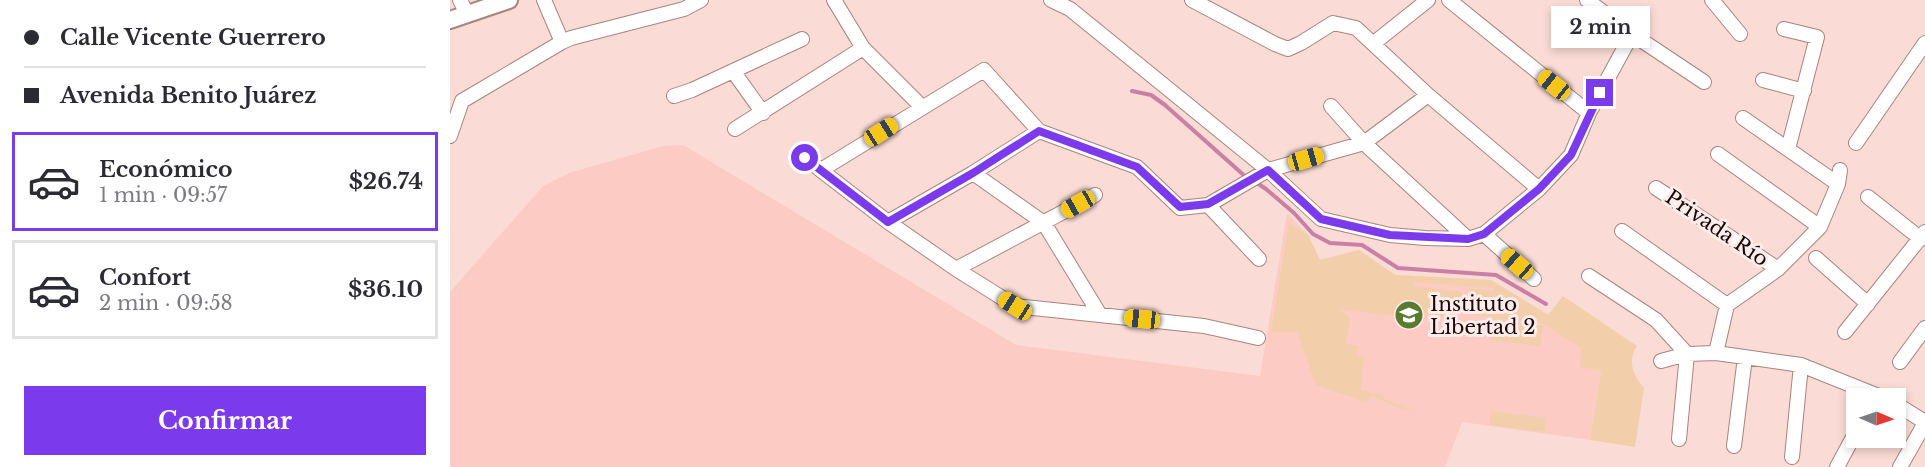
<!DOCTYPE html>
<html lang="es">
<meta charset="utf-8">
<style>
:root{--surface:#fff;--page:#f7f7f7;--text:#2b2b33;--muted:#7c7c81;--line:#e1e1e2;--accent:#7c3aed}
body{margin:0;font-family:"Libre Baskerville",serif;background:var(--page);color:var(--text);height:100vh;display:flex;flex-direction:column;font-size:22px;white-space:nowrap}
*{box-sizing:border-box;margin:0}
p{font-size:20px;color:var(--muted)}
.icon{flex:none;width:33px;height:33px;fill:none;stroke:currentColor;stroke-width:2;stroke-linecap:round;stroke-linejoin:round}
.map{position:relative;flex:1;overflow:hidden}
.drawer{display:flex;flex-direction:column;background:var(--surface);width:450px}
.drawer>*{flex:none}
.hud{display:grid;align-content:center;height:132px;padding:0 24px;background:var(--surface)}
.needle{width:39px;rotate:92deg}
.fabs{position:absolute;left:1396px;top:388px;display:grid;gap:12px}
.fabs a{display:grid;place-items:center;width:60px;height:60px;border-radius:0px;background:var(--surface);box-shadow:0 3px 9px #0003;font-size:30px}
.end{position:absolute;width:27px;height:27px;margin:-14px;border:8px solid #7c3aed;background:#fff;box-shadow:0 0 0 3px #fff}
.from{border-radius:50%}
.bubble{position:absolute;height:42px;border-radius:0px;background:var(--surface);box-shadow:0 3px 9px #0003;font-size:20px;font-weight:700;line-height:42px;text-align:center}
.car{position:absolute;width:18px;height:36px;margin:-18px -9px;border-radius:8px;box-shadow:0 0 4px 2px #0007;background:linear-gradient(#f5c518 24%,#345 0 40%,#f5c518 0 76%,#345 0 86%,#f5c518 0)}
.hud b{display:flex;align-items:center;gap:21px;height:57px;font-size:22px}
.hud b+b{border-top:2px solid var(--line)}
.hud i{width:15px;height:15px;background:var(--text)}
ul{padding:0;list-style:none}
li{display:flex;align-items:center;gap:18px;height:99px;margin:0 12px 9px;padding:0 12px;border:3px solid var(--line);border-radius:0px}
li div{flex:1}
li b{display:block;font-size:22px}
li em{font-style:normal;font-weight:700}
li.current{border-color:var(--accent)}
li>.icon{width:54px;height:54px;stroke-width:1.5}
.cta{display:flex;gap:12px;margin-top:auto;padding:12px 24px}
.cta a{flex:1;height:69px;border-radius:0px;background:var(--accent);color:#fff;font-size:24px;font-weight:700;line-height:69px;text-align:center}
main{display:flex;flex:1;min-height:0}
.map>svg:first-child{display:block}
.built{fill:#fcccc4}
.green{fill:#f2cfaa}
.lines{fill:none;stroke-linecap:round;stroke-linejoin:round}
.stream{stroke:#c980a4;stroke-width:4}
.minor-casing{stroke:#a9847e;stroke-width:16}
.tertiary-casing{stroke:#a9847e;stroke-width:20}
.minor{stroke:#fff;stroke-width:14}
.tertiary{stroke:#fff;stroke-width:16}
.route{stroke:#7c3aed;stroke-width:8}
.labels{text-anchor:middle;stroke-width:6;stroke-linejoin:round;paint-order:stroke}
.street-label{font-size:20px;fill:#170a09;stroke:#fdece9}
.poi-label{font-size:20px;fill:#170a09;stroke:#fdece9;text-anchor:start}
</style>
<main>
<section class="drawer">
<div class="hud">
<b><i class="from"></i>Calle Vicente Guerrero</b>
<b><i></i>Avenida Benito Juárez</b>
</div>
<ul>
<li class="current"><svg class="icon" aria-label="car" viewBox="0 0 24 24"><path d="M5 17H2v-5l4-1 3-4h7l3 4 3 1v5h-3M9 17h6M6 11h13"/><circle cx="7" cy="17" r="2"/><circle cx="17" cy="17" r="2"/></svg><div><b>Económico</b><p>1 min · 09:57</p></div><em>$26.74</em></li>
<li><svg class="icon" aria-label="car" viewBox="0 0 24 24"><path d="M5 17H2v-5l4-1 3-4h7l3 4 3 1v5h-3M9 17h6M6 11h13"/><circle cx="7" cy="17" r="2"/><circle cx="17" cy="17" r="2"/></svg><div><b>Confort</b><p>2 min · 09:58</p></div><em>$36.10</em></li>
</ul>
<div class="cta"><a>Confirmar</a></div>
</section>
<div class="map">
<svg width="1475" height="467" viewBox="0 0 1475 467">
<rect width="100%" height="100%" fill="#fbdbd5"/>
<path class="built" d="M233,145l333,200 244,31 27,-163 21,22 12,25 39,-10 36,25 96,5 110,67v24l-11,69 -128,-18 -17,45h-995v-175l93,-106 26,-13 94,-27z"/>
<path class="green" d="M839,223l19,12 12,25 39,-10 36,25 96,5 57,35 15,-19 74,50c-10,15 -4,29 7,42l-9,59 -45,-7 11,-69 -21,-4 1,-19 -38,-24 -76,-10 2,-26 25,3v-3l-81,-6 1,4 48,6 -4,26 -48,-6 -1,6 -69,-9 10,9 -4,26 13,2 -2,9 7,1 -3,34 23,6 -1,2 29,13 -1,1 -40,-16 -5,6 -50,-17 -19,-53h-26z
M1043,319l50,7 -3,20 -49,-6z
M1041,411l55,7 -1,14 -56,-7z"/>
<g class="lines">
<path class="stream" d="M682,91l19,4 14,10 82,73
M804,181l12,8 28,24 19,21 17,9 32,2 36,23 98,7 50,29"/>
<g class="minor-casing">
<path id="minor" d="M10,0l7,14
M94,0l18,42
M384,0l29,48 59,59
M601,0l19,9 198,161 53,49 69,16 35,3 43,1 16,-5 55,-45 32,-34 18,-42 43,-79
M742,0l83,44 13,5 13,-6 32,-20 23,5 72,67 111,94
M999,0l140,113
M1137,0l45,34 72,48
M1262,0l28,34
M1334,29l33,8 -29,112
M924,43l54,-43
M283,71l30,42
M1313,80l41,11
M224,96l18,-6 110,-51
M881,106l33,37 104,96
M1293,118l95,66
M285,129l128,-81
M0,136l12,-35 100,-59 9,-4 113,-29 17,-9
M1406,143l69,-100
M1268,154l102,73
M355,158l83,64 68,47 59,37 189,20 54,12
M371,170l163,-100 55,61 98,36 43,41 28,-3 60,-35 96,-27 64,-48
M523,173l71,50 56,92
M1206,188l122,81
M1418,197l53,42
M758,205l51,54
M438,222l85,-49 66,-42
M1172,231l105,74
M1034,234l50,45
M1366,258l52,46
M506,269l139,-74
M1139,276l67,44 31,34 -8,85
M1395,332l80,-100
M1266,353l11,-48 51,-36 42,-42 18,-43 2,-14
M1211,361l26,-7 29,-1 85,12 85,34
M1450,362l25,-34
M1446,404l29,18
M1284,446l11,-89
M1342,457l9,-92
M1387,467l20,-37
M1450,467l25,-44"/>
</g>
<g class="tertiary-casing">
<path id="tertiary" d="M0,20l59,-20"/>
</g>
<use href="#minor" class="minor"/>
<use href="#tertiary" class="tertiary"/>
</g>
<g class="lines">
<path class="route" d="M355,158l83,64 85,-49 66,-42 98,36 43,40 28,-3 60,-34 53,49 69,16 78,4 16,-5 55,-45 32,-34 29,-62"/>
</g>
<defs>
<g id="school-disc" transform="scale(1.5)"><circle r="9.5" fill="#5a7a30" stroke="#fdece9"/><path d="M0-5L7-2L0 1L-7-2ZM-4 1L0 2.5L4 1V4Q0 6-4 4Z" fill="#fff"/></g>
</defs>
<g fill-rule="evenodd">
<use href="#school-disc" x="959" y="315"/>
</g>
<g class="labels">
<g class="street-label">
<text transform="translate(1267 228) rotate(34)" y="7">Privada Río</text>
</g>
<g class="poi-label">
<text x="980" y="311">Instituto<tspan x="980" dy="23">Libertad 2</tspan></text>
</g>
</g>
</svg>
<div class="fabs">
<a><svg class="needle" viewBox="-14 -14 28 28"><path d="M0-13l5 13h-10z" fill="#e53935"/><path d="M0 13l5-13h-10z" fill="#7c7c81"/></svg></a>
</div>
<i class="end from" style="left:355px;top:158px"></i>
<i class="end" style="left:1150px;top:93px"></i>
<div class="bubble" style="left:1101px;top:6px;width:99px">2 min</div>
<i class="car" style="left:1104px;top:85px;rotate:309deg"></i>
<i class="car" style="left:431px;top:132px;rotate:58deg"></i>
<i class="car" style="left:856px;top:159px;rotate:74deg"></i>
<i class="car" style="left:628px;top:204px;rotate:241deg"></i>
<i class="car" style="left:1067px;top:264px;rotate:311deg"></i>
<i class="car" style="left:565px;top:306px;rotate:302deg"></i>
<i class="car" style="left:692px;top:319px;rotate:276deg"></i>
</div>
</main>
